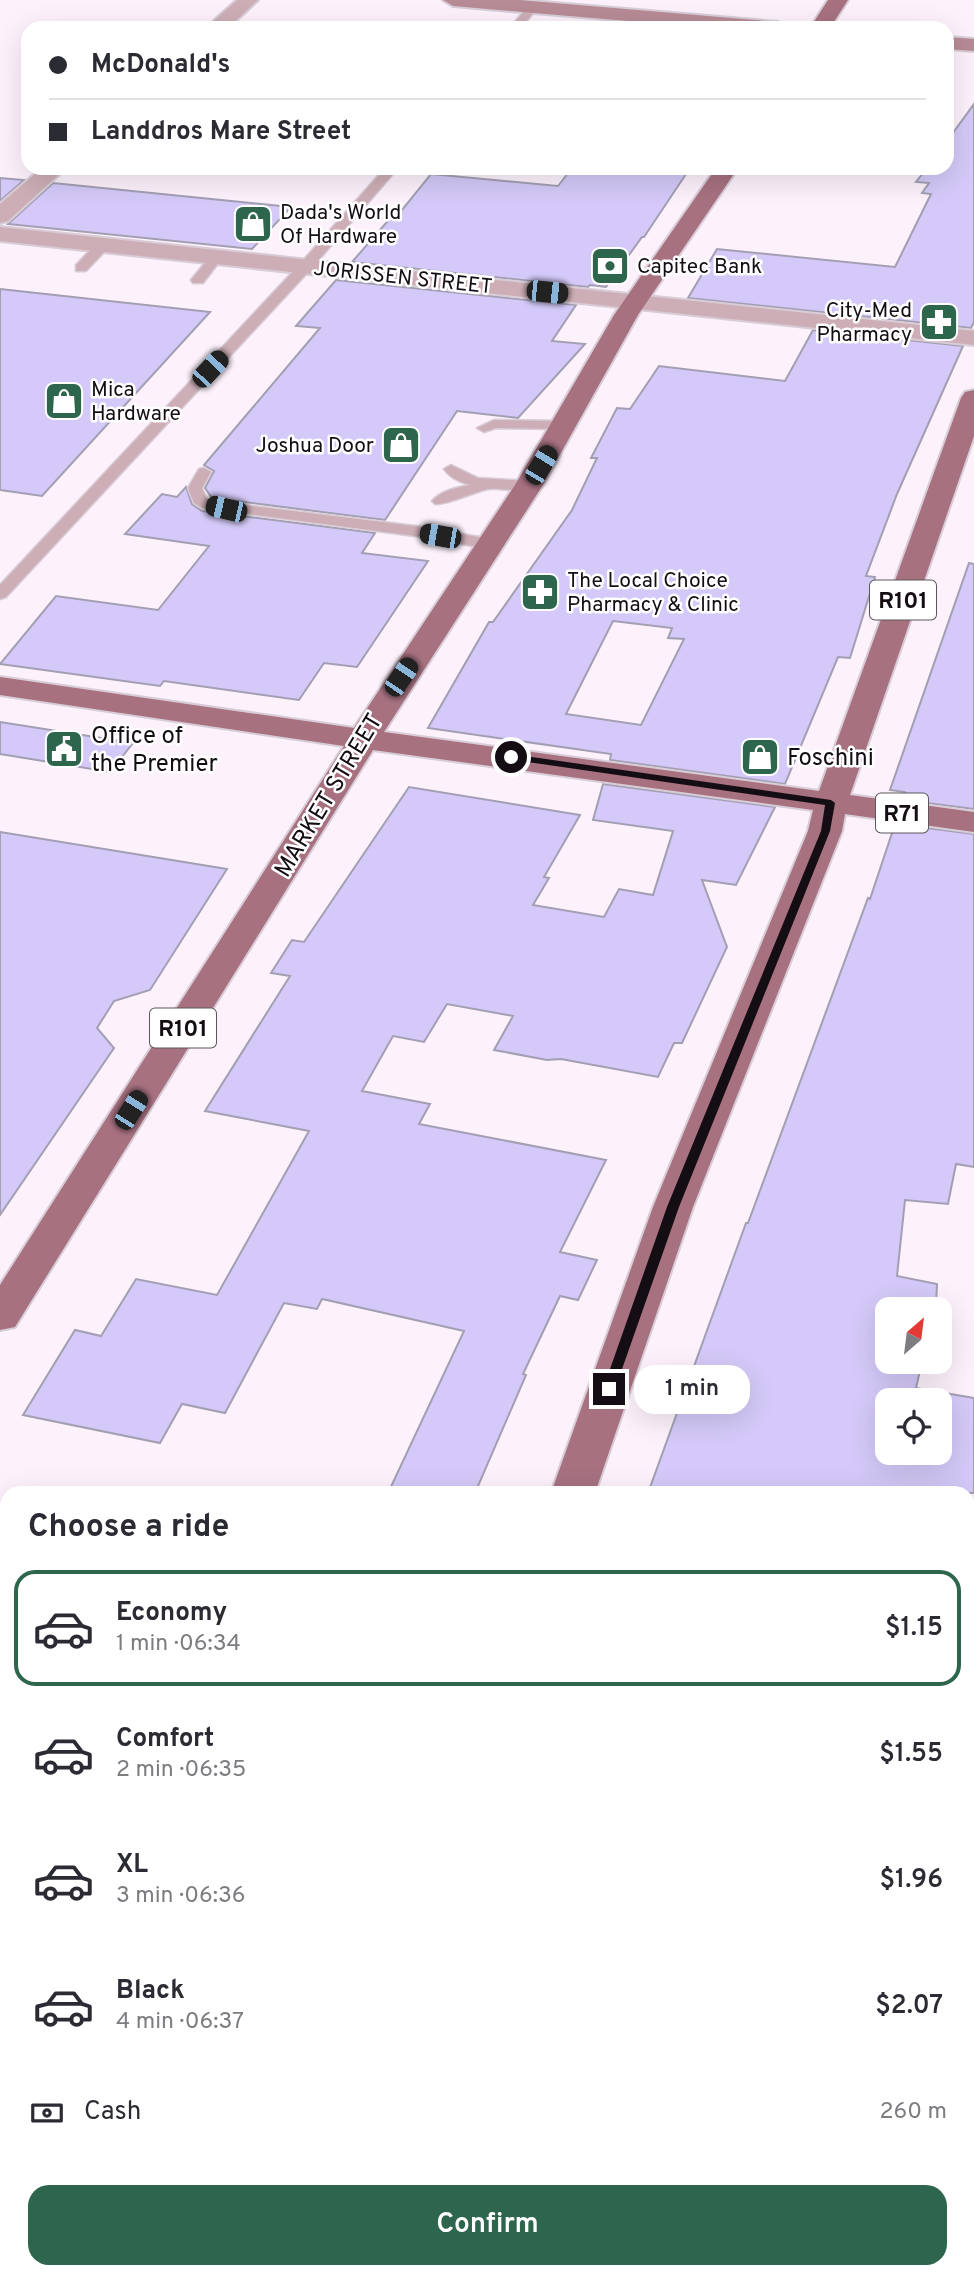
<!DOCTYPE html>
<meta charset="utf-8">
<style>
:root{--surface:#fff;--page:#f2f2f3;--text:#2b2b33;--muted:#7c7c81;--line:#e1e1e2;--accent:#2d654d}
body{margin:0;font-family:Overpass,sans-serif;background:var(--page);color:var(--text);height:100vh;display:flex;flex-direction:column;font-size:26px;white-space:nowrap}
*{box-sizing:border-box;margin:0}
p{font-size:23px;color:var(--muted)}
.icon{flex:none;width:38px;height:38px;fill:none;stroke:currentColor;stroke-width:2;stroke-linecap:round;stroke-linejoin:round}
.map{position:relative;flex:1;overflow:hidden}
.details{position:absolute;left:0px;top:1486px;width:975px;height:793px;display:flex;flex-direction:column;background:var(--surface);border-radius:21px 21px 0 0;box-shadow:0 7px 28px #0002}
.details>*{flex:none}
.top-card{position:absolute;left:21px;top:21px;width:933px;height:154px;border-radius:21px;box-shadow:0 7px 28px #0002;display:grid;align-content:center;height:154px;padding:0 28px;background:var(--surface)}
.needle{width:46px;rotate:28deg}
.tools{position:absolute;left:875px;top:1297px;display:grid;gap:14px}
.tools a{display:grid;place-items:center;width:77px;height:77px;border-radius:14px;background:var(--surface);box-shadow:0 7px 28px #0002;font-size:35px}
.end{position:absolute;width:32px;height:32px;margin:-16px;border:9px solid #140d13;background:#fff;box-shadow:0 0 0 4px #fff}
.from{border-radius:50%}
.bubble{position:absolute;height:49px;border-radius:21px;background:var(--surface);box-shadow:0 7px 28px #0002;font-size:23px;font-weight:600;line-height:49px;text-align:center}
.car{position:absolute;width:21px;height:42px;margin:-21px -10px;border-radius:9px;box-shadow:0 0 5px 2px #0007;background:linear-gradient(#222 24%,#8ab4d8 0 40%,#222 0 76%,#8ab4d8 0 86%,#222 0)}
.top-card b{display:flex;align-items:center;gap:24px;height:66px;font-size:26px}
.top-card b+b{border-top:2px solid var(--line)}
.top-card i{width:18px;height:18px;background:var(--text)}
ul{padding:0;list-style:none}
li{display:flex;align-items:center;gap:21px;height:116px;margin:0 14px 10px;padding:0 14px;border:4px solid transparent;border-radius:21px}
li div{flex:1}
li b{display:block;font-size:26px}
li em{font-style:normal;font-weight:600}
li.active{border-color:var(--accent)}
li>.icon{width:63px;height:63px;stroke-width:1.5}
h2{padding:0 28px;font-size:32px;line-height:84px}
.pay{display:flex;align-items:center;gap:18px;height:77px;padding:0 28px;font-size:26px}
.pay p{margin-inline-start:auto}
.button{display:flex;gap:14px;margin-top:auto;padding:14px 28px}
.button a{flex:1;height:80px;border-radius:21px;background:var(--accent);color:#fff;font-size:28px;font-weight:600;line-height:80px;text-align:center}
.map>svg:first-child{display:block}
.green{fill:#f1c7bc}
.building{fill:#d4c9f8;stroke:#a39fb3;stroke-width:2;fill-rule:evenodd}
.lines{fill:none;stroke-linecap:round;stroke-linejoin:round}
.lane-casing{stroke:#d8cdd7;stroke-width:3}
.street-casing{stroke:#d8cdd7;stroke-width:4}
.secondary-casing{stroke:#d8cdd7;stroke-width:4}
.primary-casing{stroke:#d8cdd7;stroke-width:4}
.lane{fill:#cdaeb6;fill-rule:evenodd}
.street{fill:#cdaeb6;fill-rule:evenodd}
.secondary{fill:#b78b96;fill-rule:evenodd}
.primary{fill:#a77180;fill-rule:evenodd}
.route{fill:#140d13}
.labels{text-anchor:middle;stroke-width:5;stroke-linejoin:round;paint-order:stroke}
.far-poi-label{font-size:21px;fill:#140d13;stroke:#fff;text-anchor:start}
.far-street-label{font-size:21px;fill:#140d13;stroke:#fff}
.shield{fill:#fff;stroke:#5a565a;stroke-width:2}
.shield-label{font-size:23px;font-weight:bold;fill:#140d13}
.poi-label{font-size:24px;fill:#140d13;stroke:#fff;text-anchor:start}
.street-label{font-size:24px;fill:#140d13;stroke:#fff}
</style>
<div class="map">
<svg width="974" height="2277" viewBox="0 0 974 2277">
<rect width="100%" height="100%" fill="#fdf2fc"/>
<path class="green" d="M7,1741v531h168l-2,5h-173v-535z"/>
<path class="building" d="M974,104v218l-3,6 -283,-30 29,-49 178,18 36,-73 -9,-1 7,-10 -13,-1 11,-14h20v-27z
M572,168h118l-46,69h-2l-36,50 -16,-2 -2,2 -236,-25 41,-47h5l33,-41 127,12z
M0,178l24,2 -24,21z
M53,183l238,24 -39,42 -244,-25z
M336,280l240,25 -24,36 33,3 -67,74 -61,-7 -72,109 -173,-22 -7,-10 9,-17 -10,-6 116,-137 -24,-2z
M0,289l210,23 -168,184 -42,-6z
M813,330l150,16 -66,148 -31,82 9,1 -25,81 -12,-1 -53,127 -175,-24 1,-6 -183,-26 61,-106h4l79,-112 25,-52h-6l26,-50 13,1 29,-43 126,15zM613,621l59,7 -4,10 16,1 -43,86 -75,-11z
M186,487l6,17 10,7 173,22 -13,20 66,8 -71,106 -33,-4 -25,37 -135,-19 -4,5 -160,-22 56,-68 102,14 51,-64 -84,-12 37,-40 15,3z
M969,563l5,1v245l-71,-9 2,-8 -15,-2z
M0,722l133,21 -23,29 -110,-18z
M603,784l172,23 -39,78 -34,-5 25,67 -45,96h-8l-16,34 -97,-18 -14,1 -53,-10 19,-34 -66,-12 -23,38 -31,-6 -31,55 68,13 -11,20 187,36 -46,92 37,8 -19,40 -18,-4 -37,78 3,1 -51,118h-87l76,-162 -142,-32 -5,10 -33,-6 -59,110 -43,-9 -22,39 -137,-28 52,-85 26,6 35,-57 81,16 92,-164 -104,-20 85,-135 -19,-3 21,-33 12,2 105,-155 171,28 -36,62 5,1 -16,27 71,12 15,-28 34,6 20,-64 -80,-11z
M895,824l79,10v333l-18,-3 -8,40 -43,-4 -8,76 40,8 -1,22 -1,3h-48v53h35l-6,26 58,10v95h-326l98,-270h2l120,-325 2,1zM887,1400h53v52h-53z
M0,832l227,37 -77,121 -36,11 -17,27 17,20 -114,167z"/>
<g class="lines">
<g class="lane-casing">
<path id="lane" d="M529,5l9,2 -17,21h-11z
M385,168h13l-88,102 -304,327 -6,2v-14l300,-321z
M103,241l5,1v6l-22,23h-10v-6l22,-23z
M217,253l5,1 1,3 -20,26h-10l-2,-3 21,-26z
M494,420l70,1 7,4 -7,4 -68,-1 -12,4 -7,-4z
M451,465l27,13 51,3 7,4c-11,10 -34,2 -48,4 -13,3 -45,17 -53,15l-3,-3c10,-11 24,-13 38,-16 -11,-3 -20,-7 -26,-16z
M204,468l7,4 -9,16 4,10 5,3 204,25 75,13 8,5 -8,5 -75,-13 -213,-28 -8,-5 -6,-15 11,-19z
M0,1665h7v20h-7z
M7,1982v26l-7,2v-26z
M7,2250v22h12l-2,5h-17v-25z"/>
</g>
<g class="street-casing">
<path id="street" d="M237,0h21l-30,28h-22z
M42,168h24l-58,53 -8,2v-19z
M0,227l974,104v14l-974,-104z
M249,2272h58l-2,5h-58z"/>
</g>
<g class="secondary-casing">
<path id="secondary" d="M443,0h77l258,22 10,6h-78l-257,-22z
M947,37l27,2v12l-27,-2z"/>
</g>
<g class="primary-casing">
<path id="primary" d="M828,0h20l-18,28h-20z
M716,168h22l-100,147 -95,170 -159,247 435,59 142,-393 4,-6 9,-2v46l-124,359 124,17v20l-129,-18 -3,17 -149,376 -98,286h-44l102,-286 155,-376 5,-21 -440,-60 -358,577 -15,3v-45l344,-539 -344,-51v-18l354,51 161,-243 99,-170z
M0,1561l7,1v34l-7,-1z
M968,1753l6,1v38l-6,-1z"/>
</g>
<use href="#lane" class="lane"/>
<use href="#street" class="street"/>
<use href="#secondary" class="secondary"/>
<use href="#primary" class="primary"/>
</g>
<path class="route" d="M511,754l320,46 4,3 -5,28 -151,376 -64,182 -6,4 -6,-4 64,-182 154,-376 4,-26 -318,-46 -1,-2z"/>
<defs>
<g id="shop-square" transform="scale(2.0125)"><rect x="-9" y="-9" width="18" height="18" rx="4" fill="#2d654d" stroke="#fff"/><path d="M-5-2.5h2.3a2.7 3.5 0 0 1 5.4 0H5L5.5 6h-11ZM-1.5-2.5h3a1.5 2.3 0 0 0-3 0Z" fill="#fff"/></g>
<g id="bank-square" transform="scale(2.0125)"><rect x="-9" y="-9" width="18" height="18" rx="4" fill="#2d654d" stroke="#fff"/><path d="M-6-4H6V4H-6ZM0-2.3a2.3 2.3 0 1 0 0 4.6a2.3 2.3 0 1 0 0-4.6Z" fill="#fff"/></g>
<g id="pharmacy-square" transform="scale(2.0125)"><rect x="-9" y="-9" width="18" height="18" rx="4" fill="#2d654d" stroke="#fff"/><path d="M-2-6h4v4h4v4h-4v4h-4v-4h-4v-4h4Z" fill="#fff"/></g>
<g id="civic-square" transform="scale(2.0125)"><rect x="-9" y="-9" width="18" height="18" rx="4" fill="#2d654d" stroke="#fff"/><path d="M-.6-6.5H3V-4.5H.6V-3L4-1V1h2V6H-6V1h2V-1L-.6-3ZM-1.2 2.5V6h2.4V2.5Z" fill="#fff"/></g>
</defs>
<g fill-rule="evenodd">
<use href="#shop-square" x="253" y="224"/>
<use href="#bank-square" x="610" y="266"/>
<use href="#pharmacy-square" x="939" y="322"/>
<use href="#shop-square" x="64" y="401"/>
<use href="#shop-square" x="401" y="445"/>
<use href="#pharmacy-square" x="540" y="592"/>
<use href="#civic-square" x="64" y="749"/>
<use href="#shop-square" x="760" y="757"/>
</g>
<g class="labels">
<g class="far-poi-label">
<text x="280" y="219">Dada's World<tspan x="280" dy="24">Of Hardware</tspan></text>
<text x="637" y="273">Capitec Bank</text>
<text x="912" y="317" text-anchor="end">City-Med<tspan x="912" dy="24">Pharmacy</tspan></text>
<text x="91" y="396">Mica<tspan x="91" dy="24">Hardware</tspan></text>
<text x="374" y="452" text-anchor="end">Joshua Door</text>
<text x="567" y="587">The Local Choice<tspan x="567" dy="24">Pharmacy &amp; Clinic</tspan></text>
</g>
<g class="far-street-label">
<text transform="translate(403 277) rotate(6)" y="7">JORISSEN STREET</text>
</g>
<g class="shield">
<rect x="870" y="580.5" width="66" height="39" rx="5"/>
<rect x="876" y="793.5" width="52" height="39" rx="5"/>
<rect x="150" y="1008.5" width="66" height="39" rx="5"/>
</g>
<g class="shield-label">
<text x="903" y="608">R101</text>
<text x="902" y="821">R71</text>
<text x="183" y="1036">R101</text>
</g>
<g class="poi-label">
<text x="91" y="743">Office of<tspan x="91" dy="28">the Premier</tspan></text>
<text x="787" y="765">Foschini</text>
</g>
<g class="street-label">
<text transform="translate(328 795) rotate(-59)" y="8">MARKET STREET</text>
</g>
</g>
</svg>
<div class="tools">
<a><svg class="needle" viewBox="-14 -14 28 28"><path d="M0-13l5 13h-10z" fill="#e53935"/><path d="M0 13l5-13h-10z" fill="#7c7c81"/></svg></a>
<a><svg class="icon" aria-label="locate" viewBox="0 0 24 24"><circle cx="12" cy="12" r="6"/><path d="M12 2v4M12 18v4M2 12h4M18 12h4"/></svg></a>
</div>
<i class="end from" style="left:511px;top:757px"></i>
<i class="end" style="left:609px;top:1389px"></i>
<div class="bubble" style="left:634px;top:1365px;width:116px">1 min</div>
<i class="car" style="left:547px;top:292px;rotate:96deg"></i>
<i class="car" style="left:210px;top:369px;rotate:43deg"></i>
<i class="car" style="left:541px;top:465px;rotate:31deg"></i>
<i class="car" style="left:226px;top:509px;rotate:283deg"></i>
<i class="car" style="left:440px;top:536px;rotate:280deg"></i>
<i class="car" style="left:401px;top:677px;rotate:34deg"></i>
<i class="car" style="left:131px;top:1110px;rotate:32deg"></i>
<div class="top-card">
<b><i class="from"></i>McDonald's</b>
<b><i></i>Landdros Mare Street</b>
</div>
<section class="details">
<h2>Choose a ride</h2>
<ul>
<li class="active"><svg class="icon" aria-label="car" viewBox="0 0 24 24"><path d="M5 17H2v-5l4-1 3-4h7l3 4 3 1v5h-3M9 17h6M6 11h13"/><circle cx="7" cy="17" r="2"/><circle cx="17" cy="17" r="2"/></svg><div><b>Economy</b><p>1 min · 06:34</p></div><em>$1.15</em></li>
<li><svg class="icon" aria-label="car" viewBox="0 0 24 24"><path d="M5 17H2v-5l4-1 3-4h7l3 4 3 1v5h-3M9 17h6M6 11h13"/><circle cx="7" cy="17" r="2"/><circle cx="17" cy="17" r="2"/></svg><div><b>Comfort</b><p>2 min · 06:35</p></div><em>$1.55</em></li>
<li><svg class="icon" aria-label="car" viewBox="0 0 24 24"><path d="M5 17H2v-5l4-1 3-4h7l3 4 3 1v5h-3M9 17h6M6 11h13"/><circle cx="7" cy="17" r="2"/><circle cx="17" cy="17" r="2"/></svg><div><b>XL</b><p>3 min · 06:36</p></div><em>$1.96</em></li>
<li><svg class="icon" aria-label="car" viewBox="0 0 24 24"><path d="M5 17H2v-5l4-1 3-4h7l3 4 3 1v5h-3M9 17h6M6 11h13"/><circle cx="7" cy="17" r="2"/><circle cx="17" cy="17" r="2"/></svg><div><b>Black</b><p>4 min · 06:37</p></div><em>$2.07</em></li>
</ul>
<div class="pay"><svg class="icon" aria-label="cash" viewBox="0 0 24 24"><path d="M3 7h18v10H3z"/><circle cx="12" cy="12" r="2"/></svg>Cash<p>260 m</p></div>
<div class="button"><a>Confirm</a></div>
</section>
</div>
